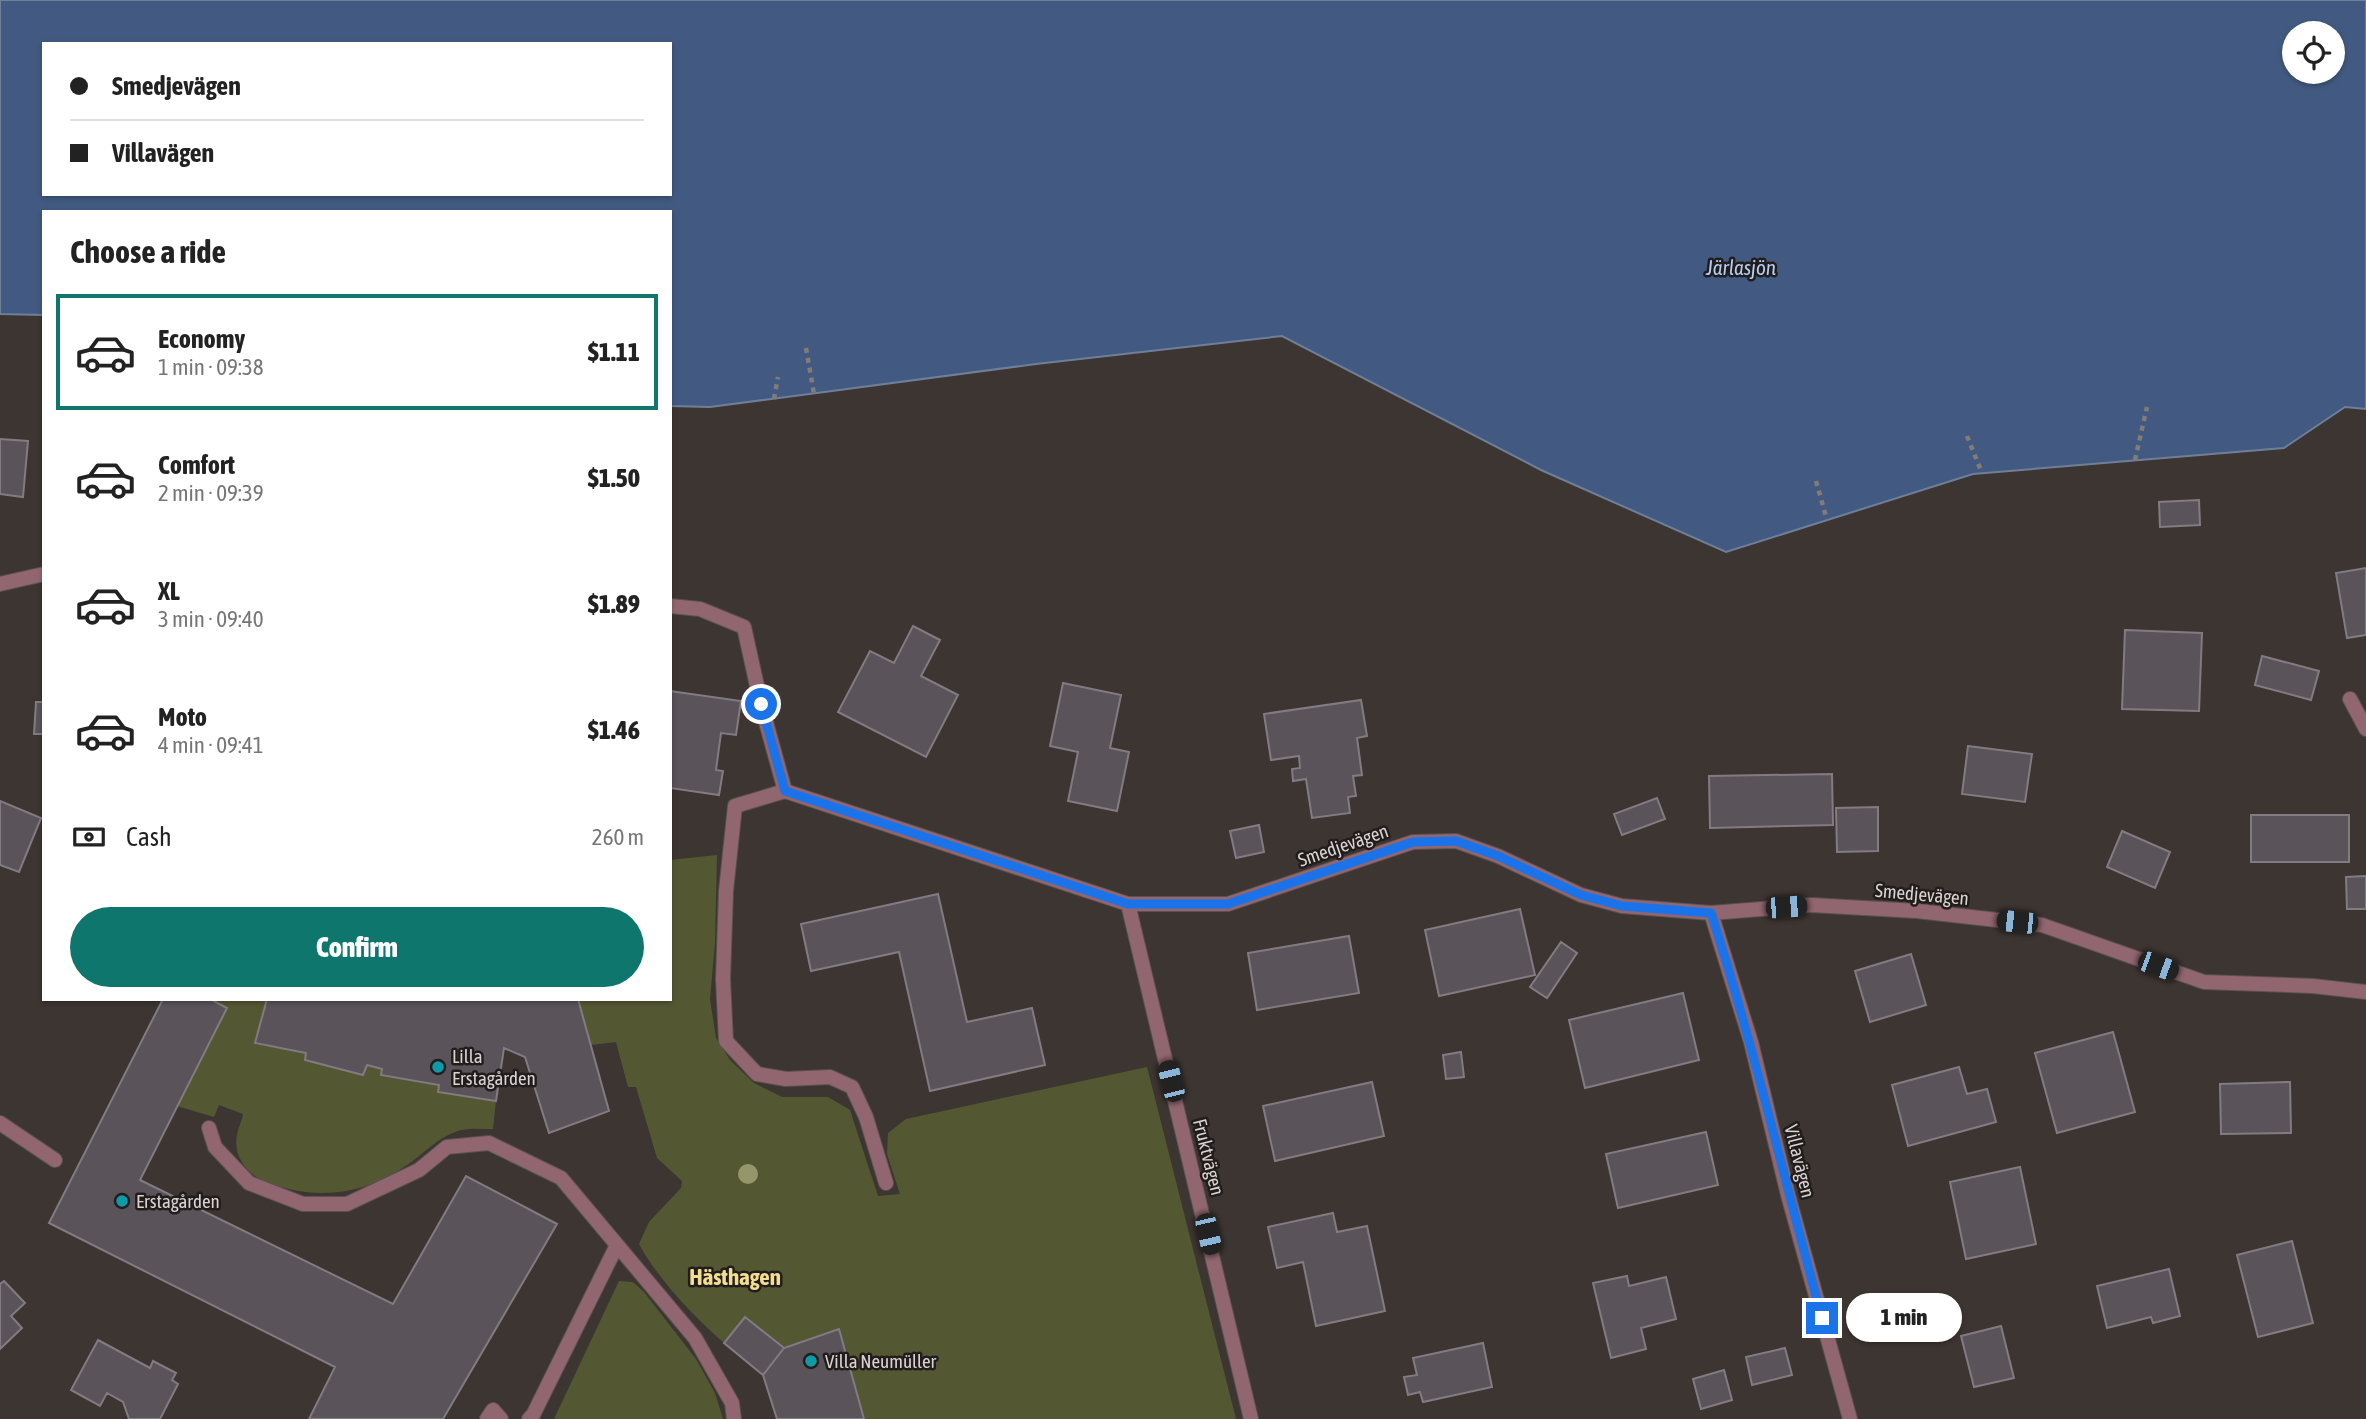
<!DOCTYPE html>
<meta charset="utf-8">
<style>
:root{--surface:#fff;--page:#f6f6f6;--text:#222;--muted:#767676;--line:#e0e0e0;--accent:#0f766e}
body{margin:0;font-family:"Asap Condensed",sans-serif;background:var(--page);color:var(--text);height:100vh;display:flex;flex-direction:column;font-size:26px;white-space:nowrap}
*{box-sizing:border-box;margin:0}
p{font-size:23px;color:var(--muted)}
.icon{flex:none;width:38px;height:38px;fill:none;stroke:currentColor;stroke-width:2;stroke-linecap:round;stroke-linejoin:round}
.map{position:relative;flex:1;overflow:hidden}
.details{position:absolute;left:42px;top:210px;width:630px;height:791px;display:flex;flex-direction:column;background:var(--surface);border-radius:0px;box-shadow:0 2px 5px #0004}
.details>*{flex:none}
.guide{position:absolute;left:42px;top:42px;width:630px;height:154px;border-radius:0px;box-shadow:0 2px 5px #0004;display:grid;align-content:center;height:154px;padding:0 28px;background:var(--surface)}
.fabs{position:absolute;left:2282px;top:21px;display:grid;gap:14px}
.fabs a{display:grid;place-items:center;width:63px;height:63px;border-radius:50%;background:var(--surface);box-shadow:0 2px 5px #0004;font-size:35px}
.end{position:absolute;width:32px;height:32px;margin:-16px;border:9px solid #1a73e8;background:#fff;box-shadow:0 0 0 4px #fff}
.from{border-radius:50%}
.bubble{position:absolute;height:49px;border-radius:24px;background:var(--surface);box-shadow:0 2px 5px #0004;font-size:23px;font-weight:800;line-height:49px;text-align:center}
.car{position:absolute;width:21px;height:42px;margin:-21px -10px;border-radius:9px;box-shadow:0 0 5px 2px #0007;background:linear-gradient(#222 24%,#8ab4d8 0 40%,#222 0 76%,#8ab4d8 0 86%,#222 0)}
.guide b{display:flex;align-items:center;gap:24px;height:66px;font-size:26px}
.guide b+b{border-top:2px solid var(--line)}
.guide i{width:18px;height:18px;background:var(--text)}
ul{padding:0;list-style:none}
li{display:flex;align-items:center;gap:21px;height:116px;margin:0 14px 10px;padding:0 14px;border:4px solid transparent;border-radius:0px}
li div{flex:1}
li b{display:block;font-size:26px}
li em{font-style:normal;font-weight:800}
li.selected{border-color:var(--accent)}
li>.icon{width:63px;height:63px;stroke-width:1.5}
h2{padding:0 28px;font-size:32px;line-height:84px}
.pay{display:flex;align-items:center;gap:18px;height:77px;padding:0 28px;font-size:26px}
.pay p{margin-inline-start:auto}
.cta{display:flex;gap:14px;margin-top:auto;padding:14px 28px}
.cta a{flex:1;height:80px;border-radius:42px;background:var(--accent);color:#fff;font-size:28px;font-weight:800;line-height:80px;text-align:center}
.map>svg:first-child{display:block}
.green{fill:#545832}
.water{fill:#425a81;stroke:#6f7f99;stroke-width:2;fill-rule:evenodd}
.building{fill:#5a5359;stroke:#827b82;stroke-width:2}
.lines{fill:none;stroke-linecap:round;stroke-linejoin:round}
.lane-casing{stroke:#59524e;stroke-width:16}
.street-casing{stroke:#59524e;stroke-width:16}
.path{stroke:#827b78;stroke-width:4.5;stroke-dasharray:5 5;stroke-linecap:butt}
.lane{stroke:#926670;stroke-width:14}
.street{stroke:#926670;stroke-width:14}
.tree{fill:#95966a}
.route{stroke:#1a73e8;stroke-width:9}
.culture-dot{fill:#0f9aa8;stroke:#211d1c;stroke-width:2.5}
.labels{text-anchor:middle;stroke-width:5;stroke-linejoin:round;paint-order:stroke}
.street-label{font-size:19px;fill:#d9d4d2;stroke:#211d1c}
.poi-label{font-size:19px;fill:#d9d4d2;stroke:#211d1c;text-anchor:start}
.water-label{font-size:21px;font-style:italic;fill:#b5cef4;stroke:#211d1c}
.quarter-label{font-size:23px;font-weight:bold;fill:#f3de90;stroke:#211d1c}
</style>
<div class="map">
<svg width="2366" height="1419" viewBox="0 0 2366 1419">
<rect width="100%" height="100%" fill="#3d3531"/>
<path class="green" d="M717,855l-2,88 -5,56 6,39 14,22 24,23 28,14h46l22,13 28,86 22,-2 -13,-40 1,-21 18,-14 241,-52 89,352h-372l-25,-89 -55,18 -39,-31 -21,26c-30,-26 -66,-64 -85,-99l10,-22 32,-34 1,-7 -25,-23 -21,-71h-8l-12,-45 -25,3 -13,-46h92v-139z
M210,999h57l-12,45 51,9v7l57,15 4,-10 15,4v7l57,9 -1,7 58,9 -3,28c-10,0 -22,-1 -32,1 -22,6 -36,23 -54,35 -43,31 -94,36 -143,16 -18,-7 -31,-26 -27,-46 1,-7 5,-14 6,-21l-24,-9 -5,12 -37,-11 50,-98z
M619,1281l14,1 11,10 52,67 19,34 8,26h-169z"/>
<path class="water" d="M0,0h2366v409l-21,-2 -61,41 -311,26 -247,78 -185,-82 -259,-134 -246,28 -326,43 -40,-1v-194h-626v103l-44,-1zM2294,33h39v39h-39zM44,44h626v150h-626z"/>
<path class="building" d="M0,439l28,2 -5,56 -23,-3z
M2199,500l1,25 -40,2 -1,-25z
M2366,568v67l-19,3 -11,-65z
M913,626l27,14 -19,36 37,19 -32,62 -88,-45 32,-61 24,12z
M2125,630l77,3 -3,78 -77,-2z
M2262,656l57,15 -8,29 -56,-15z
M1063,683l58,12 -11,53 19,4 -12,59 -49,-10 10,-49 -28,-6z
M670,691l71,10 -5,34 -15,-2 -5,37 7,1 -4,24 -49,-7z
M1361,700l6,36 -10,2 5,37 -9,1 3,20 -8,1 2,16 -38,5 -6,-39 -13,2 -1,-12 8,-1 -1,-12 -28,4 -7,-46z
M36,702h8v32h-10z
M1968,746l64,8 -7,48 -63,-8z
M1832,774l1,51 -123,3 -1,-52z
M1657,798l8,21 -43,16 -8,-21z
M0,801l41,17 -22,54 -19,-7z
M1878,807v44l-41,1 -1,-44z
M2251,815h98v47h-98z
M1259,825l5,27 -28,6 -6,-27z
M2122,831l48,21 -15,36 -48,-21z
M2366,876v33h-19l-1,-32z
M938,894l29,128 65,-14 13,57 -115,26 -31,-139 -88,19 -10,-47z
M1520,909l15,66 -96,21 -14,-66z
M1349,936l10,57 -102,17 -9,-57z
M1561,942l16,11 -30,45 -17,-11z
M1911,954l15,51 -56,17 -15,-51z
M1683,993l16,67 -114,28 -16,-68z
M163,999h47l17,9 -87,172 253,124 73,-128 91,48 -114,195h-134l26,-52 -286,-144z
M267,999h311l31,112 -60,22 -24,-76 -21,-9 -8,53 -58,-9 1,-7 -58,-10 1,-6 -15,-4 -4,10 -58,-15 1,-7 -51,-10z
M2113,1032l22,80 -78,21 -22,-80z
M1461,1052l3,25 -18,2 -3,-24z
M1959,1067l8,27 20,-5 9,33 -88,24 -16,-61z
M1372,1082l12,54 -109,25 -12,-55z
M2290,1082l1,51 -70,1 -1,-50z
M1706,1132l12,53 -100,23 -12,-54z
M2020,1167l16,77 -70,15 -16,-77z
M1333,1213l4,19 30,-6 18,85 -69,15 -13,-64 -26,6 -9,-41z
M2292,1241l21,82 -55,14 -21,-82z
M2169,1269l11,47 -27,7 -2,-6 -44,11 -10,-42z
M1627,1276l2,10 37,-9 10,42 -35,9 5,21 -35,9 -18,-75z
M4,1281l21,22 -14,13 11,12 -22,21v-65z
M745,1317l39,31 -21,27 -39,-32z
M2001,1326l13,52 -40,9 -13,-51z
M839,1329l25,90h-87l-14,-44 21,-27z
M98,1340l52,28 3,-7 23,12 -4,7 6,4 -18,35h-31l-6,-17 -16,-9 -7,13 -29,-16z
M1483,1343l9,44 -69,15 -3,-10 -12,3 -4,-18 13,-2 -4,-17z
M1785,1348l7,27 -40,10 -6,-28z
M1724,1370l8,30 -31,9 -8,-30z"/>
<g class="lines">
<g class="lane-casing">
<path id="lane" d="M785,791l-50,15 -9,85 -3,88 3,62 31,33 29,5 44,-2 22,10 14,30 20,66
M0,1123l55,37"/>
</g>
<g class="street-casing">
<path id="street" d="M0,584l44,-10
M670,606l30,3 44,18 17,77 24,87 343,113h100l185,-62 43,-1 42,15 83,39 41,11 89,7 100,-8 106,6 125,14 162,57 109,4 53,6
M2350,699l16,30
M1128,904l123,515
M1711,913l40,129 37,153 62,224
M209,1128l6,19 34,36 54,21h44l72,-34 28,-23 42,-4 72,35 134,160 37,65 2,16
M487,1419l6,-9 8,9
M529,1419l4,-4 84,-170"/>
</g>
<path class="path" d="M806,348l8,46
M774,399l4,-22
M1967,436l15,37
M2135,460l12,-53
M1816,481l11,39"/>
<use href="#lane" class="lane"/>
<use href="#street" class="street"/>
</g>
<circle class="tree" cx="748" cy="1174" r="10"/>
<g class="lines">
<path class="route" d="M761,704l24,87 343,113h100l185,-62 43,-1 42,15 83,39 41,11 89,7c43,133 74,270 111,405"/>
</g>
<g class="culture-dot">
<circle cx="438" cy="1067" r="7"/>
<circle cx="122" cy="1201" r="7"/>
<circle cx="811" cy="1361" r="7"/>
</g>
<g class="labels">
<g class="street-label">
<text transform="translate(1343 845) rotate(-19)" y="7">Smedjevägen</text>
<text transform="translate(1922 894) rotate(5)" y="7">Smedjevägen</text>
<text transform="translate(1209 1157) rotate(76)" y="7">Fruktvägen</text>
<text transform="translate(1800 1161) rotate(76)" y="7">Villavägen</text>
</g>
<g class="poi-label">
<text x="452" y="1063">Lilla<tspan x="452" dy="22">Erstagården</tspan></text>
<text x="136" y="1208">Erstagården</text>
<text x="825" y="1368">Villa Neumüller</text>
</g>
<g class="water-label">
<text x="1741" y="275">Järlasjön</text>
</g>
<g class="quarter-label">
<text x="735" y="1285">Hästhagen</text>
</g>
</g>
</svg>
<div class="fabs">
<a><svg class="icon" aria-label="locate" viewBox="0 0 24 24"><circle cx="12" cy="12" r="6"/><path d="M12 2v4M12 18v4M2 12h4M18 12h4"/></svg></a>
</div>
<i class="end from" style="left:761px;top:704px"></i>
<i class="end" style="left:1822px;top:1318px"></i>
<div class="bubble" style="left:1846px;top:1293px;width:116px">1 min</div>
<i class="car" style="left:1786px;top:907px;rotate:86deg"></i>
<i class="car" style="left:2017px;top:922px;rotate:276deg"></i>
<i class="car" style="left:2158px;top:966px;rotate:110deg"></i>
<i class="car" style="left:1171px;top:1081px;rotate:346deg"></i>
<i class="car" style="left:1208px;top:1234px;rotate:167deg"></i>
<div class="guide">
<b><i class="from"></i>Smedjevägen</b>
<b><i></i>Villavägen</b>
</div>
<section class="details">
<h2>Choose a ride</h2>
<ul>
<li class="selected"><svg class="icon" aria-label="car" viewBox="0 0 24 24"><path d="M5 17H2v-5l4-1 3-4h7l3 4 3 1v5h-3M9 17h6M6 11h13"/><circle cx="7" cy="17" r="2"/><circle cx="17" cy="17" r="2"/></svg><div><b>Economy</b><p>1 min · 09:38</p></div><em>$1.11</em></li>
<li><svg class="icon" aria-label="car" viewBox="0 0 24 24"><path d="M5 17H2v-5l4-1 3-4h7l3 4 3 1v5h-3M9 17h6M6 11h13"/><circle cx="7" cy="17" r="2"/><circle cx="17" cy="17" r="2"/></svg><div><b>Comfort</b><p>2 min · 09:39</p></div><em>$1.50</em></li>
<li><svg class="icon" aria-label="car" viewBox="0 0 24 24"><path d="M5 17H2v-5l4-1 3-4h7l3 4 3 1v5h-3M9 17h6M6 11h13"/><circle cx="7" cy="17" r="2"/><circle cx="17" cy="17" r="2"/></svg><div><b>XL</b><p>3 min · 09:40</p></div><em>$1.89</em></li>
<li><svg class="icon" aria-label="car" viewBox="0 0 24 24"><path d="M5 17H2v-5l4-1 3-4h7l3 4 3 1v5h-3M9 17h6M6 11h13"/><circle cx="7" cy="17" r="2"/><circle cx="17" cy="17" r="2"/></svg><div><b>Moto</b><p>4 min · 09:41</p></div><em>$1.46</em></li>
</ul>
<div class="pay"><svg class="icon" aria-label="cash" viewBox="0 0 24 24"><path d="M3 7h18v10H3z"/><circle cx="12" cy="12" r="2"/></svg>Cash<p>260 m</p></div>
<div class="cta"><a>Confirm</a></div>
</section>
</div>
